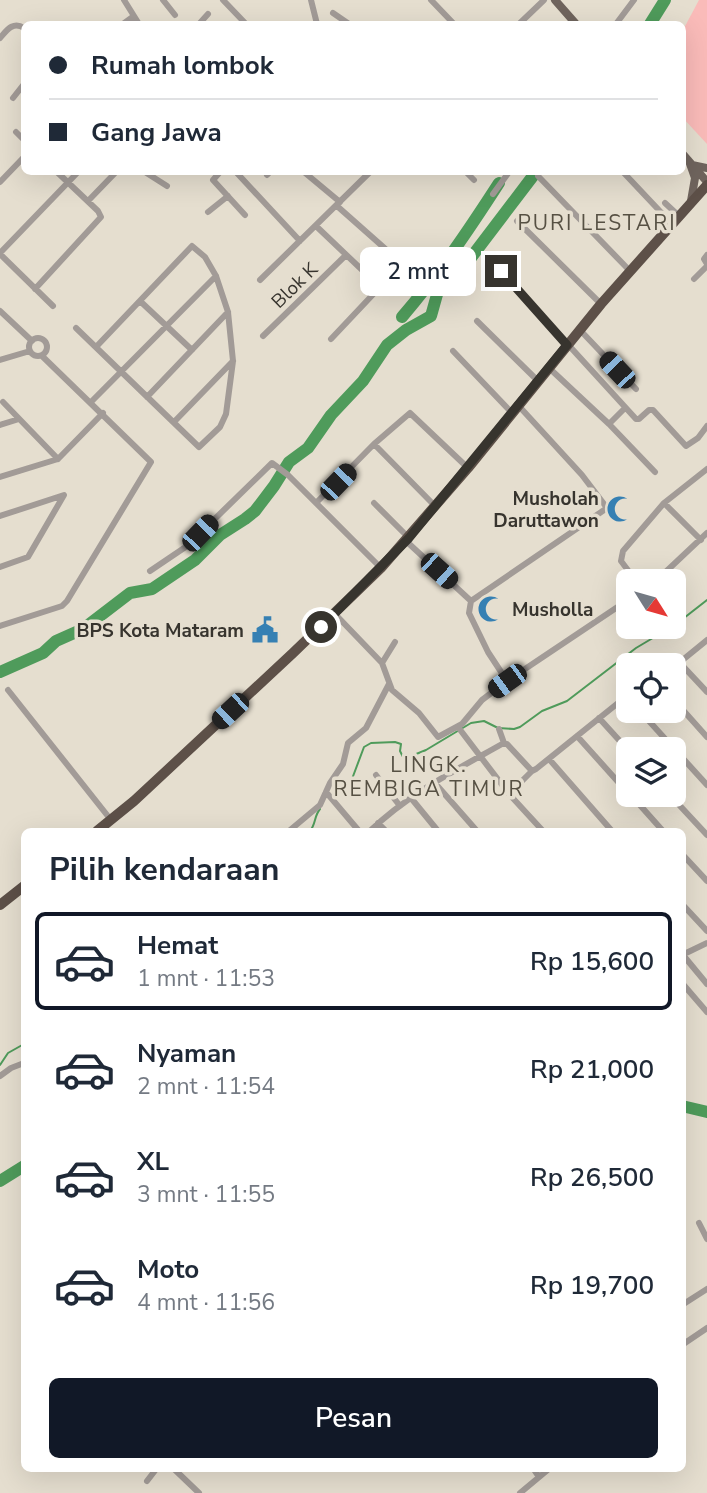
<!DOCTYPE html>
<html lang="id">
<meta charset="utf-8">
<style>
:root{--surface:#fff;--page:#f6f6f7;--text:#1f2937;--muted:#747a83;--line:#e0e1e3;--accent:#111827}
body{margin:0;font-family:"Nunito Sans",sans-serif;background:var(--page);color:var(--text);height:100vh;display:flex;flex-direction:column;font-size:26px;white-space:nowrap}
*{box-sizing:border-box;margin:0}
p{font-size:23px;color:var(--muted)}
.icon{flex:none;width:38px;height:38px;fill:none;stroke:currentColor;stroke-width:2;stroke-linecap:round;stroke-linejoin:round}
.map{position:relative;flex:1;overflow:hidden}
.side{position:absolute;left:21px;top:828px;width:665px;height:644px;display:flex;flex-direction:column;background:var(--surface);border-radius:10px;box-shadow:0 7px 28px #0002}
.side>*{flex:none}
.top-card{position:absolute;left:21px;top:21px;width:665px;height:154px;border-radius:10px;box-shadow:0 7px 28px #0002;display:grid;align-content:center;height:154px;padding:0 28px;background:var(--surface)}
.needle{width:46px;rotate:127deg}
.controls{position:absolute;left:616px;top:569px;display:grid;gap:14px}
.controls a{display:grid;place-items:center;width:70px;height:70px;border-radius:10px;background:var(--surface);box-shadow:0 7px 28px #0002;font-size:35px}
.end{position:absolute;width:32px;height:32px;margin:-16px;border:9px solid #37342e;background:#fff;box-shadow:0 0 0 4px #fff}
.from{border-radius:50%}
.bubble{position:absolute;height:49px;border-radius:10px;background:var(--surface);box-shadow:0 7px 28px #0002;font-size:23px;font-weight:600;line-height:49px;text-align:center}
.car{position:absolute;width:21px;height:42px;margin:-21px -10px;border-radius:9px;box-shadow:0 0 5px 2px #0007;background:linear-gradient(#222 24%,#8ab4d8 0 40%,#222 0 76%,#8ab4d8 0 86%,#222 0)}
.top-card b{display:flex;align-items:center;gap:24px;height:66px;font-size:26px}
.top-card b+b{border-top:2px solid var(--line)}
.top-card i{width:18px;height:18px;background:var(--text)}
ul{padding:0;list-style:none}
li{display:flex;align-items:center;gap:21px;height:98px;margin:0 14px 10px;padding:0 14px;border:4px solid transparent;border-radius:10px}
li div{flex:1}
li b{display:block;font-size:26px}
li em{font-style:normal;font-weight:600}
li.active{border-color:var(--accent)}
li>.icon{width:63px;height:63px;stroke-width:1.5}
h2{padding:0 28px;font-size:32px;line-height:84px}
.cta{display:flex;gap:14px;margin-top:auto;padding:14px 28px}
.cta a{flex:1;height:80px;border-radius:10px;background:var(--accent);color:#fff;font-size:28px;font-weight:600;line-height:80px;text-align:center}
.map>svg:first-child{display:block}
.green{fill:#fabbb9}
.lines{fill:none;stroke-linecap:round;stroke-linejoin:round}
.stream{stroke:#4f9b5b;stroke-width:2}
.river{stroke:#4f9b5b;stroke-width:12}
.minor{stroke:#a29b97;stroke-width:6}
.major{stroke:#6f645d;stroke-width:8}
.highway{stroke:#5d5048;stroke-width:10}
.route{stroke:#37342e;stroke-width:9}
.labels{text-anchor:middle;stroke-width:7;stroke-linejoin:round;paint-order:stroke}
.street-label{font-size:19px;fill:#37342e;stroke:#e5decf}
.poi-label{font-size:19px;font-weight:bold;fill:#37342e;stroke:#e5decf;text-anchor:end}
.neighbourhood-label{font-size:21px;letter-spacing:2px;fill:#565043;stroke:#e5decf}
</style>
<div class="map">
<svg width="707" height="1493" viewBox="0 0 707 1493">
<rect width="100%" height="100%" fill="#e5decf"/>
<path class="green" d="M699,0h8v144l-24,-26v-88z"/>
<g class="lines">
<path class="stream" d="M675,625l32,-25
M333,795l19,-16 12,-32 7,-4 24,-1 6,2 -1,7 4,8 22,-9 45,-27 13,-2 14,7 16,1 6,-2 22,-16 25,-10 69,-53 37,-22
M310,831c6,-7 4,-15 10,-22
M0,1065l8,-12 16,-9"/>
<path class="river" d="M650,24l15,-24
M402,317c37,-43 66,-86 97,-134
M0,672l43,-19 13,-12 27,-12 47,-36 22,-4 43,-29 25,-25 25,-16 10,-8 19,-25 15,-24 19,-14 23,-33 32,-34 24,-36 19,-15 25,-14 7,-25 32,-32 66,-87
M682,1106l25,6
M0,1181l24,-15"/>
<path class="minor" d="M124,0l15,24
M163,0l12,15
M223,0l23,24
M311,0l6,24
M431,0l23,24
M333,13l16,11
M123,24l11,-8
M199,24l9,-10
M519,24l25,-24
M616,24l18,-24
M0,38c7,-8 13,-17 24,-10
M13,98l11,-14
M16,132l8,8
M145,172l22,14
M220,172l-7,8 32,35
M236,172l64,69
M304,172l36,30
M466,172l8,8
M623,172l49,52
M267,175l3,-3
M538,176l92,95
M0,182l24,-25
M493,194l16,-22
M88,201l28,-29
M665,203l14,13
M337,206l70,62
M208,212l20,-16
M517,221l84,83
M316,226l64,61 -49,52
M0,253l78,-81
M0,254l53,52
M707,255l-3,4 3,5
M501,271l135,148h3l10,-9h4l33,36 12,-8 9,-12
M694,279l13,-13
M260,280l110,-108
M35,289l66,-72 -3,-6 -41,-39
M140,301l52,49
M0,311l32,30
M477,321l60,59
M76,328c41,40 82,79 123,119l21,-20 6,-13 7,-53 -5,-49 -12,-36 -11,-19 -13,-11 -96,101
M580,330l56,59
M263,336l83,-81
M29 347a9 9 0 1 1 18 0a9 9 0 1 1-18 0Z
M453,351l58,61
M0,360l30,-9
M548,367l61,57 46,48
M147,397l81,-85
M3,402l55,57
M91,402l125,-126
M174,422l59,-61
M609,424l16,-16
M0,425l19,-6
M374,444l36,-31 58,55
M0,477l58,-18 45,-46
M316,503l58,-59 61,62
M374,503l35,35
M664,503l37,37
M0,516l64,-21 -36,62 -28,10
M406,541l65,60
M150,571l37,-25 85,-83 16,12 93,93
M636,581l-15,-20 2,-10 41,-48 43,-34
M656,581l51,-48
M471,601l136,-93 -25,-33 -65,-71
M471,601l-2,12 19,39 19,29
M335,614l47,49 10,27 27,23 19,24 24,-13 20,-24 25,-19 121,-81
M0,626l62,-20 5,-5 84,-139 -109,-106
M382,663l13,-21
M680,663l27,29
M674,667l33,-27
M8,690l103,130
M674,700l33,37
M639,710l68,75
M599,718l29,32
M458,727l51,67 34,37
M499,729l5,14
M577,736l51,57
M549,759l63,72
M376,775l24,31
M434,782l43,49
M326,792l33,39
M509,794l23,-23
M630,794l33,37
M669,794l38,41
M411,798l27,33
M378,823l8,8
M289,831l31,-26 10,-22 13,-19 5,-21 18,-15 23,-44
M370,831c38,-37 86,-61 132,-87h5l25,27 4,-2 92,-74
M682,854l25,27
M682,904l25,27
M682,955l25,-12
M683,955l24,29
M682,983l25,29
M0,1076l11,-8 13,-5
M699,1223l8,16
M682,1305l25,-16
M682,1345l25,-17
M173,1468l26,25
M533,1468l6,9
M147,1481l10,-13
M520,1493l30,-25"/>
<path class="major" d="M555,0l21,24
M682,153l25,29
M689,161l6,17 -4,23
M692,165l15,3"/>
<path class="highway" d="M97,831l37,-30 159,-148 88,-85 87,-100 133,-164 106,-119
M0,905l24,-19"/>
</g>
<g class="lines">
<path class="route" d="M321,627l88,-89 158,-193 -66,-74"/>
</g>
<defs>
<g id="mosque-bare" transform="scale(2.1)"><path d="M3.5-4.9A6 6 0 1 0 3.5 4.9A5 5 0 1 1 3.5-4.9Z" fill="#3680b3" stroke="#e5decf" stroke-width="2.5" paint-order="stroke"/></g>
<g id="civic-bare" transform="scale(2.1)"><path d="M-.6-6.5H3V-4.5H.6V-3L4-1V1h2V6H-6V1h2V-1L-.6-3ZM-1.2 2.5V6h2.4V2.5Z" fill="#3680b3" stroke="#e5decf" stroke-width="2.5" paint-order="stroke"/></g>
</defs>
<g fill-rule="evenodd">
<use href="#mosque-bare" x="620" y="509"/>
<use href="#mosque-bare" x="491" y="609"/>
<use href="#civic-bare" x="265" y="630"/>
</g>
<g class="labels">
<g class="street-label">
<text transform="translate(294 285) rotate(-44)" y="7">Blok K</text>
</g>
<g class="poi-label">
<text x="599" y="505">Musholah<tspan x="599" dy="22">Daruttawon</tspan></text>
<text x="512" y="616" text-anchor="start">Musholla</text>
<text x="244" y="637">BPS Kota Mataram</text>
</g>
<g class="neighbourhood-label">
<text x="597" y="230">PURI LESTARI</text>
<text x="429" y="772">LINGK.<tspan x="429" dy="24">REMBIGA TIMUR</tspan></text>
</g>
</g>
</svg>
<div class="controls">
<a><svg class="needle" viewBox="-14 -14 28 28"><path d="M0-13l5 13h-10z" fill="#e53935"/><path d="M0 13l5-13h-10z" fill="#747a83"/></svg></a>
<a><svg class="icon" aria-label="locate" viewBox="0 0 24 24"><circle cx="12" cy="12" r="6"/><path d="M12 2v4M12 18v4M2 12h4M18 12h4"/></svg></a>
<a><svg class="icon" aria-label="layers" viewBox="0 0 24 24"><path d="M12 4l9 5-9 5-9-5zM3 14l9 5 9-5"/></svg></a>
</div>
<i class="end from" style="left:321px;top:627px"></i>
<i class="end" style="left:501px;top:271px"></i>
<div class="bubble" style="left:360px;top:247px;width:116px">2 mnt</div>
<i class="car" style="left:617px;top:370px;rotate:317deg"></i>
<i class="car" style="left:338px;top:482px;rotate:44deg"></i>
<i class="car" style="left:200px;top:533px;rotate:44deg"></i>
<i class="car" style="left:439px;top:571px;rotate:132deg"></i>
<i class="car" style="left:507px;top:681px;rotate:234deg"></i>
<i class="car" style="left:230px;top:711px;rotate:227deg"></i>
<div class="top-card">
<b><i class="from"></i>Rumah lombok</b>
<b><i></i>Gang Jawa</b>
</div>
<section class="side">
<h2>Pilih kendaraan</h2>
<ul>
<li class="active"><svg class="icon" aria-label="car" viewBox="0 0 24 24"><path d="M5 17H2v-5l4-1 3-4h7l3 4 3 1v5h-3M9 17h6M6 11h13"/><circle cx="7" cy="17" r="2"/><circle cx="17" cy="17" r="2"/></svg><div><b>Hemat</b><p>1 mnt · 11:53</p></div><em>Rp 15,600</em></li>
<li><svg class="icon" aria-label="car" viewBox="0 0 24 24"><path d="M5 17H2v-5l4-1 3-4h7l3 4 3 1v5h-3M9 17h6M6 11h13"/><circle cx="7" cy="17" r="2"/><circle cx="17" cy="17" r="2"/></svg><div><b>Nyaman</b><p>2 mnt · 11:54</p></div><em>Rp 21,000</em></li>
<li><svg class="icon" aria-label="car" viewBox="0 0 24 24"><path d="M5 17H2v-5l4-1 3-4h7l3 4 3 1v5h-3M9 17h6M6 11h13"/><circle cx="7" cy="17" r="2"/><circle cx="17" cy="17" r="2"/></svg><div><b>XL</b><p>3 mnt · 11:55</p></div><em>Rp 26,500</em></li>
<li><svg class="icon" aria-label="car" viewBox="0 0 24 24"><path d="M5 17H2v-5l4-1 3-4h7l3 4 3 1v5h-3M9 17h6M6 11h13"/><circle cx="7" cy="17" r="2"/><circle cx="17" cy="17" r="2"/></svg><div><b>Moto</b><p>4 mnt · 11:56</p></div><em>Rp 19,700</em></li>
</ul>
<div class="cta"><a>Pesan</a></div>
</section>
</div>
